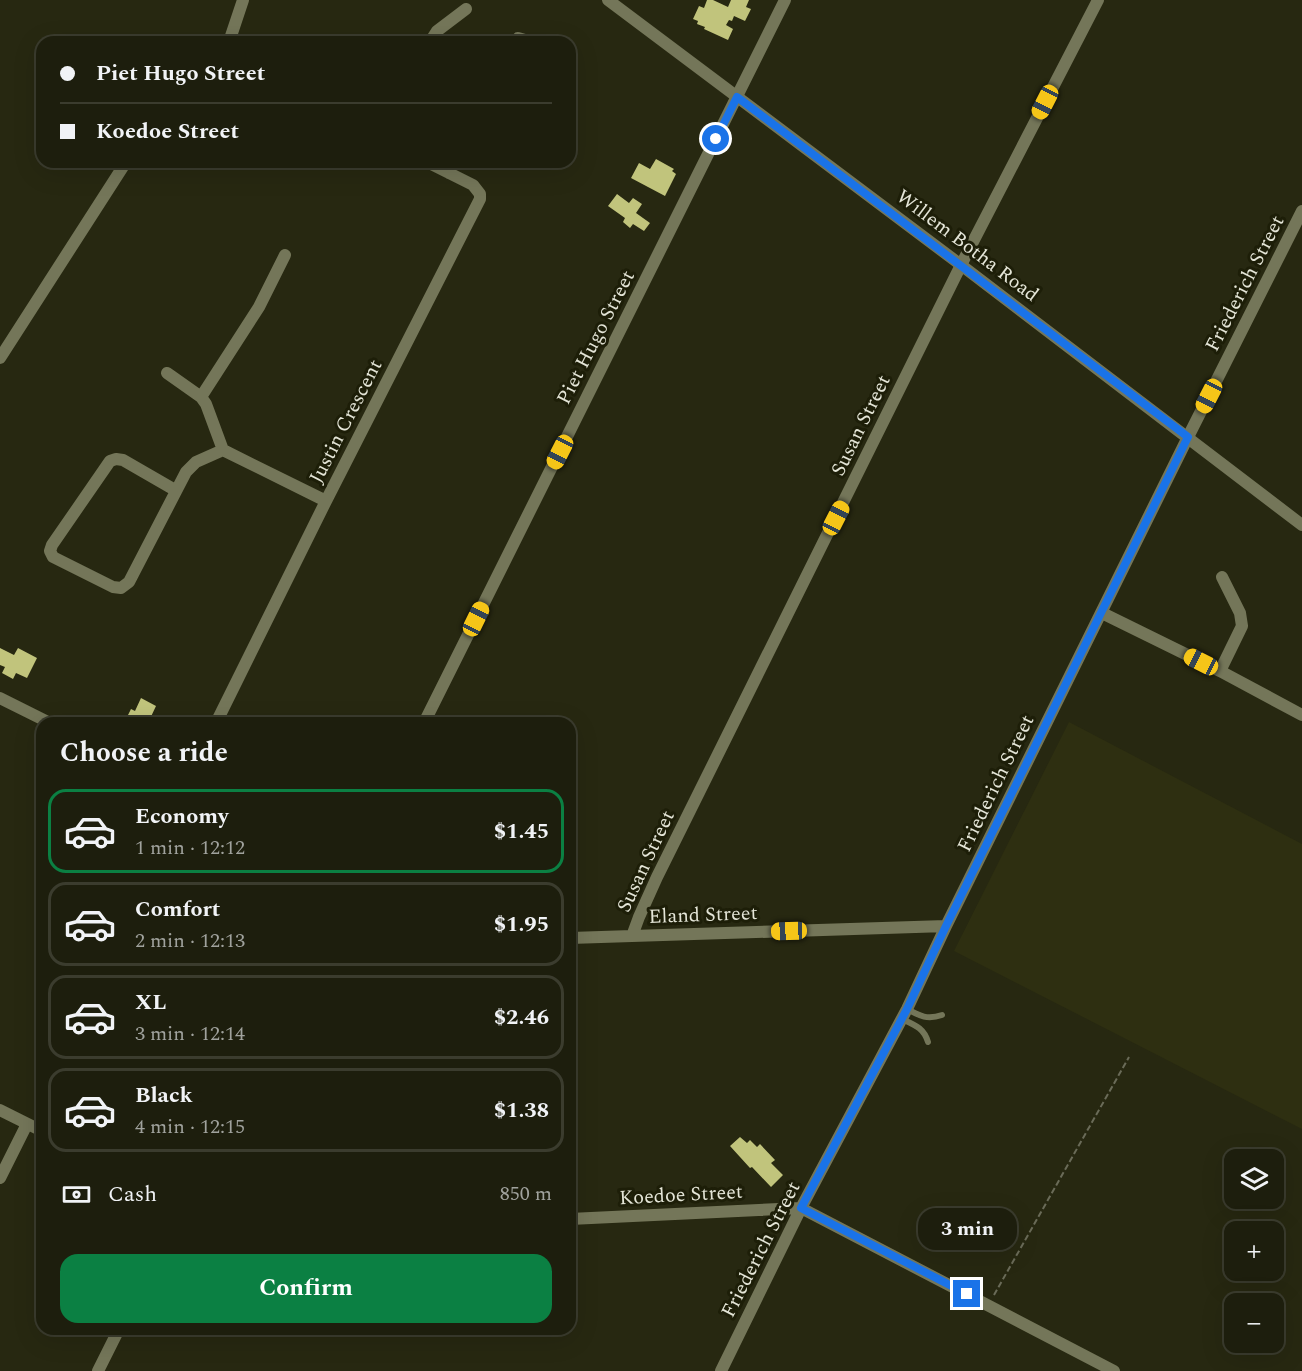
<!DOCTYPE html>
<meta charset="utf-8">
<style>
:root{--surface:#1d1e0d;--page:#252716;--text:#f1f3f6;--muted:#a0a29d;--line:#3b3c2e;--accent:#0b8043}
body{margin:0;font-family:Spectral,serif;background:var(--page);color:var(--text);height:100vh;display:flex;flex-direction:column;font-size:22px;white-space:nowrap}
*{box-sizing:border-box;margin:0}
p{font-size:20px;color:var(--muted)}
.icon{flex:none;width:33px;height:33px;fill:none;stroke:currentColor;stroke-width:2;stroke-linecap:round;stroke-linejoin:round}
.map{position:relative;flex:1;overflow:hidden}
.sheet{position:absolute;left:36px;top:717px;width:540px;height:618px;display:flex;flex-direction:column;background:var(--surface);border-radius:18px;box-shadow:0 6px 24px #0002,0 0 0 2px var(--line)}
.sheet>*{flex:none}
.guide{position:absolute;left:36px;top:36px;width:540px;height:132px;border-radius:18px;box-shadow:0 6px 24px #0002,0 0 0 2px var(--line);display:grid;align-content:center;height:132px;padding:0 24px;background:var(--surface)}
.buttons{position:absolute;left:1224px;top:1149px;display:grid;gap:12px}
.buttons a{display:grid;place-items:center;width:60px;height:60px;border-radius:12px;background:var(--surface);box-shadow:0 6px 24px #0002,0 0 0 2px var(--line);font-size:30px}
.end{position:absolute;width:27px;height:27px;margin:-14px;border:8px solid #1a73e8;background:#fff;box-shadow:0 0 0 3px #fff}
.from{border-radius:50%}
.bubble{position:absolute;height:42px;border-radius:18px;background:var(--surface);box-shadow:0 6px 24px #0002,0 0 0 2px var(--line);font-size:20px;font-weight:700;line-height:42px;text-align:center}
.car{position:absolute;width:18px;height:36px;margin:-18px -9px;border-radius:8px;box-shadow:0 0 4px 2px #0007;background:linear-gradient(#f5c518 24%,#345 0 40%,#f5c518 0 76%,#345 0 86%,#f5c518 0)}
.guide b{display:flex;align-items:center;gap:21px;height:57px;font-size:22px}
.guide b+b{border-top:2px solid var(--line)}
.guide i{width:15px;height:15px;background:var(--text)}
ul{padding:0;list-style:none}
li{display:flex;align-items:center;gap:18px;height:84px;margin:0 12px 9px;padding:0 12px;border:3px solid var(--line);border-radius:18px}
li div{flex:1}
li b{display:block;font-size:22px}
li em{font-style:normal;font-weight:700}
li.current{border-color:var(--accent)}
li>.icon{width:54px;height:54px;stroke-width:1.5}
h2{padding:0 24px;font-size:27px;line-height:72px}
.pay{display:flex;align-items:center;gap:15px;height:66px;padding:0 24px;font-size:22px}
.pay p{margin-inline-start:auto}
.button{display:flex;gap:12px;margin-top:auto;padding:12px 24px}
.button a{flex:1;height:69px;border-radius:18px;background:var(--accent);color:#fff;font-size:24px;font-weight:700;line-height:69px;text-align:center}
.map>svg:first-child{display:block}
.built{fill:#2e2f11}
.building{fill:#c1c47c}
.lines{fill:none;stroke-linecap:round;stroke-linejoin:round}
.path{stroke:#6a6b58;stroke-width:2;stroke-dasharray:6 3;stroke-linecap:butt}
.service{stroke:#747659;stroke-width:6}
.minor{stroke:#747659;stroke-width:12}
.tertiary{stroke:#747659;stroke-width:12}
.route{stroke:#1a73e8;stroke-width:8}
.labels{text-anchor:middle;stroke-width:6;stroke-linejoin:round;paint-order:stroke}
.street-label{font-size:20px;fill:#e4e5d7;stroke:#1d1e08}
</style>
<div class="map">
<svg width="1302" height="1371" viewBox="0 0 1302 1371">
<rect width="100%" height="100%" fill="#272811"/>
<path class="built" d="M1069,722l233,122v285l-348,-178z"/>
<path class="building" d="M707,0h6l15,7 3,-7h18l-3,7 5,2 -6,12 -11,-5 -2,5 -3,-1 -3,5 7,4 -5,11 -24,-11 1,-2 -8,-3 1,-3 -5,-2 6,-13 5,2z
M656,159l18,10 -2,2 4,3 -11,22 -34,-18 8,-15 11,6z
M617,194l12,9 4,-5 9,6 -6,9 14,10 -6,8 -11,-7 -3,4 -7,-6 2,-4 -17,-12z
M0,648l14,7 4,-7 19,10 -10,20 -11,-5 -3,6 -11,-6 3,-6 -5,-2z
M141,698l15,8 -8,17h-33l4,-8 7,4 5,-10 4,2z
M740,1137l7,6 3,-3 7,7 3,-3 15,16 -4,3 12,12 -12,12 -19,-20 -2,1 -20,-22z"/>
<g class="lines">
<path class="path" d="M994,1295l135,-238"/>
<path class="service" d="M907,1009c13,7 20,11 35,6
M902,1019c13,6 22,9 26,23"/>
<path class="minor" d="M229,42l14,-42
M430,42l7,-11 29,-22
M515,42l3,-4 14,4
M449,173l4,-11
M0,358l126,-196
M167,373l34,24 5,7 17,46
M201,397l58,-90 26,-52
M223,450l103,51
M175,490l-52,-30 -7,-1 -6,2 -58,84 -2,6 3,6 60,30 8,1 8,-6 57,-110 10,-10 27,-12
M1102,613l118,58 82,44
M1220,671l22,-45 -2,-13 -18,-36
M0,698l50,25
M216,723l110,-222 154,-302v-5l-7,-9 -46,-23
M424,723l361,-723
M632,936l7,-19 18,-40 304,-612 137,-265
M570,938l376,-12
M0,1110l42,21
M0,1178l27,-54
M570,1219l231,-11 313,163
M98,1371l21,-42
M721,1371l80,-163 106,-199 39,-83 242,-489 114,-226"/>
<path class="tertiary" d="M608,0l353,265 341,260"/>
</g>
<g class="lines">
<path class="route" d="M716,139l21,-42 451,340 -242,489 -39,83 -106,199 166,86"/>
</g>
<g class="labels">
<g class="street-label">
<text transform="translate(968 245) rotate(37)" y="7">Willem Botha Road</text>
<text transform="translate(1244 283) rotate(-63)" y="7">Friederich Street</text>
<text transform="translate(595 337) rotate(-63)" y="7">Piet Hugo Street</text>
<text transform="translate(345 421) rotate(-63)" y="7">Justin Crescent</text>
<text transform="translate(860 425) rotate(-64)" y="7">Susan Street</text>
<text transform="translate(995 783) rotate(-64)" y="7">Friederich Street</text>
<text transform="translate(645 861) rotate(-65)" y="7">Susan Street</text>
<text transform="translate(703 914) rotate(-2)" y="7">Eland Street</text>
<text transform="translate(681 1194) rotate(-3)" y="7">Koedoe Street</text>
<text transform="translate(760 1249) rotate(-63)" y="7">Friederich Street</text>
</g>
</g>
</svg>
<div class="buttons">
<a><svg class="icon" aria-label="layers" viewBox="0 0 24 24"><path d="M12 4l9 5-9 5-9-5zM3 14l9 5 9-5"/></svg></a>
<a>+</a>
<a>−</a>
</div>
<i class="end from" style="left:716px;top:139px"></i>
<i class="end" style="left:967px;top:1294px"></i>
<div class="bubble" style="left:918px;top:1208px;width:99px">3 min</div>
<i class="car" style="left:1045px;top:102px;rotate:207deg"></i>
<i class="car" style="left:1209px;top:396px;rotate:207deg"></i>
<i class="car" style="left:560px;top:452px;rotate:207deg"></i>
<i class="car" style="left:836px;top:518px;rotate:27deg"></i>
<i class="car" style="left:476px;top:619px;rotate:26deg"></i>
<i class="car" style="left:1201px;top:662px;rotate:297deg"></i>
<i class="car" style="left:789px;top:931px;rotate:268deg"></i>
<div class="guide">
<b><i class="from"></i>Piet Hugo Street</b>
<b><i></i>Koedoe Street</b>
</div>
<section class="sheet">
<h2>Choose a ride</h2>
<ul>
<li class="current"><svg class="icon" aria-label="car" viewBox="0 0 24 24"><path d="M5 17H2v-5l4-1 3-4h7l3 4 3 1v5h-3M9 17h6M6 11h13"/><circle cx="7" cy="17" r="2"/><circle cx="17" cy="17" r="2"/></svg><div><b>Economy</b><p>1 min · 12:12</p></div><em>$1.45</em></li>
<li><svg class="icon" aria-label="car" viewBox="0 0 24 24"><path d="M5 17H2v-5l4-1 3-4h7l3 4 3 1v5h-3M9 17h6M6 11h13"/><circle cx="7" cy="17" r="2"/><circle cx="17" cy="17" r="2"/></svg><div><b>Comfort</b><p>2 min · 12:13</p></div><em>$1.95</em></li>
<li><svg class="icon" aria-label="car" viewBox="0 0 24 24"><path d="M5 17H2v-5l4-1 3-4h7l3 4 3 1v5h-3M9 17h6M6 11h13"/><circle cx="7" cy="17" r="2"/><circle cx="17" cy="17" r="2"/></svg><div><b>XL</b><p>3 min · 12:14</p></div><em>$2.46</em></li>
<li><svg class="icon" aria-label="car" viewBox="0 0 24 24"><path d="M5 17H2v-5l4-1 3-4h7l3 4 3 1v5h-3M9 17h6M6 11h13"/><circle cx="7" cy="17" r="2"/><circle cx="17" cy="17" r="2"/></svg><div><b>Black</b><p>4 min · 12:15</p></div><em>$1.38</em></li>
</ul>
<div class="pay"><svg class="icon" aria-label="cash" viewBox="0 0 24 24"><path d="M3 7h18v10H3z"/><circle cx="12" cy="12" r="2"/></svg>Cash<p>850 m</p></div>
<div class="button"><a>Confirm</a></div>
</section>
</div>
